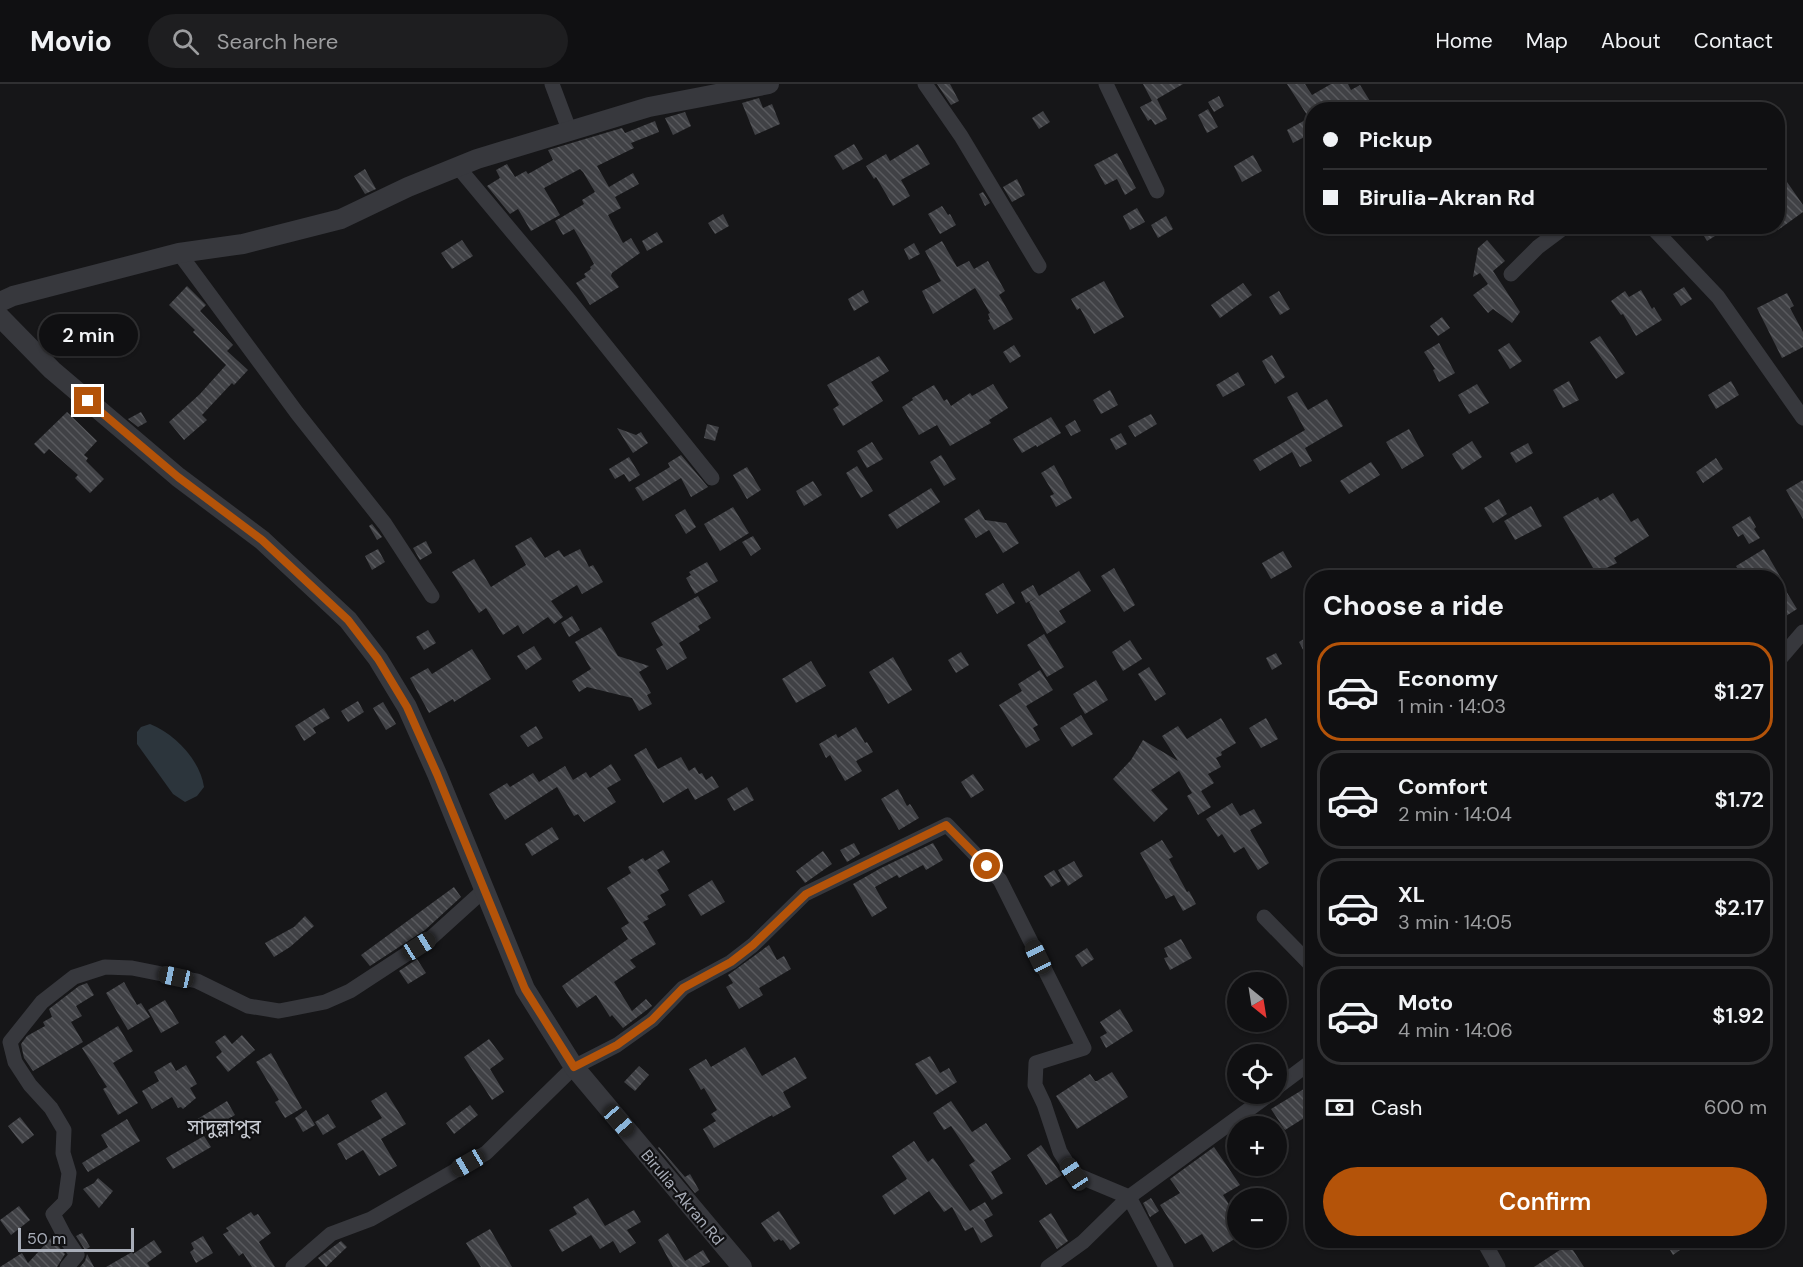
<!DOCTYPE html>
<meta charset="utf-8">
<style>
:root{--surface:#101012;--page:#1e1e20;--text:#f1f3f6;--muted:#9c9d9f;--line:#303032;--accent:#b45309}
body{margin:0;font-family:"DM Sans","Noto Sans Bengali",sans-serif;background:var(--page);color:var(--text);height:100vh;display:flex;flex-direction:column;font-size:22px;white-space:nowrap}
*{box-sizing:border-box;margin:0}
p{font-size:20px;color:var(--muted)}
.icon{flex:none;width:33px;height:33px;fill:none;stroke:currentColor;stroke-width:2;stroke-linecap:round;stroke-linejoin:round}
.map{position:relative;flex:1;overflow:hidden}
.side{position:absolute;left:1305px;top:486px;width:480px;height:678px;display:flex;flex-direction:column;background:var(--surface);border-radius:24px;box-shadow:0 2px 4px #0004,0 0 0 2px var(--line)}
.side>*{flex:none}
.guide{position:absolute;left:1305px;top:18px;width:480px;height:132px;border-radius:24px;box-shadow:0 2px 4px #0004,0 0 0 2px var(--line);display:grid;align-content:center;height:132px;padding:0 18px;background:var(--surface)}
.needle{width:39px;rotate:150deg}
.controls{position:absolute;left:1227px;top:888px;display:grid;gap:12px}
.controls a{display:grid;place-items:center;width:60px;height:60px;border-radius:50%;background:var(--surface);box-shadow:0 2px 4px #0004,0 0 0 2px var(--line);font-size:30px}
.scale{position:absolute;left:18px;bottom:15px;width:116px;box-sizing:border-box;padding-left:6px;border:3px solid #a8adb8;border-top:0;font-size:16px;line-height:21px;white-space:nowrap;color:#a8adb8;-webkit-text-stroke:4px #111113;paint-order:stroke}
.end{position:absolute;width:27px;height:27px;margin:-14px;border:8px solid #b45309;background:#fff;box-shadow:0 0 0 3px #fff}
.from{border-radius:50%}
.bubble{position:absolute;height:42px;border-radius:21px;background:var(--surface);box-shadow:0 2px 4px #0004,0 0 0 2px var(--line);font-size:20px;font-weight:600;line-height:42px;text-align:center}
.car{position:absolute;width:18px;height:36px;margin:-18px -9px;border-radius:8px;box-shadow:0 0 4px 2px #0007;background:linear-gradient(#222 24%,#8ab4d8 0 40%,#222 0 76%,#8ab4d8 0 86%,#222 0)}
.guide b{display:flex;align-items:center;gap:21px;height:57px;font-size:22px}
.guide b+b{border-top:2px solid var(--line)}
.guide i{width:15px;height:15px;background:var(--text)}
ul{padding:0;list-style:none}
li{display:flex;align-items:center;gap:18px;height:99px;margin:0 12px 9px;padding:0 6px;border:3px solid var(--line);border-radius:24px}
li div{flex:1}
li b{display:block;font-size:22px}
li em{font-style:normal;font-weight:600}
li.on{border-color:var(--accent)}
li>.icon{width:54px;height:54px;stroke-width:1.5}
h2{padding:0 18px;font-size:27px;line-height:72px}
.pay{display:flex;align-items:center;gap:15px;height:66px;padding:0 18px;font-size:22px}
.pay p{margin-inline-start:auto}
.action{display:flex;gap:12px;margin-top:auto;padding:12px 18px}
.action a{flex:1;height:69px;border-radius:36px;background:var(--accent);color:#fff;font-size:24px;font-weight:600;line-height:69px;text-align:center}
header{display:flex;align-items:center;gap:36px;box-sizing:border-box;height:84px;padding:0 30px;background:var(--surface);border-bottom:2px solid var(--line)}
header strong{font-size:28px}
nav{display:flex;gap:33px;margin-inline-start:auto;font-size:21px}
.search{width:420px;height:54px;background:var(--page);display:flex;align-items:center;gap:15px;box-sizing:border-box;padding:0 21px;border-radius:33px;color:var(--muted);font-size:22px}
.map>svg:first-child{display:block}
.water{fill:#2c353c}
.building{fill:url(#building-back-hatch)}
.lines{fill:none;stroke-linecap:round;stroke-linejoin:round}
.minor{stroke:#37383d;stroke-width:15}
.tertiary{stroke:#37383d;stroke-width:20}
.route{stroke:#b45309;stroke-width:8}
.labels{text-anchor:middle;stroke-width:4.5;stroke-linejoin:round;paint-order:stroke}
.street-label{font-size:16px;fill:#a8adb8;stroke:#111113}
.quarter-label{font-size:20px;fill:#c9ccd4;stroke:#111113}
</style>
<header>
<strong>Movio</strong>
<div class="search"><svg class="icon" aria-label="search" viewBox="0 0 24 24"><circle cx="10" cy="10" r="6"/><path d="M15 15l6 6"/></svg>Search here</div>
<nav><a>Home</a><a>Map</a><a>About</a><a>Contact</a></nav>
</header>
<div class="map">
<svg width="1803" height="1183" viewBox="0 0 1803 1183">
<defs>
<pattern id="building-back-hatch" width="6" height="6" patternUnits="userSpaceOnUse" patternTransform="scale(1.5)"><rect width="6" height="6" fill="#404145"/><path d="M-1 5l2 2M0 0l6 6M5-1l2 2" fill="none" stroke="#595a5e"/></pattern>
</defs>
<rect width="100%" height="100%" fill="#161618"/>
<path class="water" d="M150,640c25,10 50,36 54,63l-7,9 -12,6 -12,-8 -36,-50v-12l4,-5z"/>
<path class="building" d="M937,0h13l9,17 -8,4z
M1143,0h40l-26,15 10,20 -12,6 -4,-6 -3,2 -8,-14 12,-6z
M1287,0h18l7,11 19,-11h17l3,6 9,-5 10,16 -13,9h-45v23l-19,10 -6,-13 22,-12z
M1219,12l5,10 -10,6 -6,-10z
M759,14l4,10 9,-4 8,20 -25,11 -13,-32z
M1208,25l10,18 -11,6 -9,-18z
M1043,27l7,11 -11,7 -7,-11z
M685,28l6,14 -18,9 -8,-17z
M655,37l4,11 -28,11 3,5 -37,18 12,21 24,-14 6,11 -24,13 6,11 -13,7 15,28 8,-5 9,15 -28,20 -1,3 8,11 -29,18 -14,-22 10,-6 -2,-3 7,-5 -1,-2 4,-3 -20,-35 -11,6 -8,-14 29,-17 -2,-4 13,-8 -12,-20 -3,-3 -36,19 16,27 -29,16 -13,-22 -8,5 -23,-28 13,-8 -4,-8 11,-6 8,13 11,-6 2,3 25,-14 -5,-10 74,-22 3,5z
M854,60l9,15 -20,11 -9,-14z
M918,60l12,20 -29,16 9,16 -17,10 -17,-29 -2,2 -8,-13 20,-12 4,7z
M1117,69l19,35 -11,7 -8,-16 -12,6 -11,-20z
M1253,71l9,16 -20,11 -8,-16z
M365,85l11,20 -11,5 -11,-18z
M1778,85l25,36v7l-25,18z
M1017,95l8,16 -13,7 -9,-15z
M983,108l7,11 -5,3 -6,-12z
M942,122l6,9 2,-1 6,11 -16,9 -12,-20z
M1137,124l8,14 -15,8 -7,-14z
M723,130l6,12 -14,8 -7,-11z
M1166,132l7,13 -15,9 -7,-13z
M1698,142h33l-24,15z
M657,148l6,10 -16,9 -5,-10z
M462,156l11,16 -21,13 -11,-16z
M1487,156l18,21 -12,10 27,41 -8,11 -19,-14 -5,4 -15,-18 15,-11 -8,-11 -7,4 5,-29z
M942,157l15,26 12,-6 5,8 14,-8 17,30 -6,4 14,24 -19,11 -6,-10 2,-1 -2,-5 2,-1 -15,-25 -42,26 -11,-23 19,-10 -16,-30z
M914,159l6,11 -11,6 -5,-11z
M1104,197l20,36 -30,17 -14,-26 -3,2 -6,-11z
M1243,199l9,12 -32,23 -9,-13z
M187,202l19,19 -6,6 33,34 -6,6 21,19 -14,15 -2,-2 -30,32 5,5 -23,20 -15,-18 31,-28 26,-29 -33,-33 2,-2 -26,-25z
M1684,203l8,12 -11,7 -8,-12z
M863,206l6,12 -15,9 -6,-12z
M1641,206l11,19 2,-2 8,13 -26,16 -13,-22 -2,1 -10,-14 14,-10 4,6z
M1279,207l11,18 -10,6 -11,-18z
M1787,209l7,13 -4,2 13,24v15l-21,11 -25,-50z
M1442,233l8,11 -12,8 -8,-10z
M1600,252l25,37 -9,6 -26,-37z
M1439,259l16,30 -16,9 -6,-12 2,-1 -11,-17z
M1509,259l13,18 -12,8 -12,-19z
M1014,261l7,11 -11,7 -7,-11z
M1272,271l13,22 -10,7 -13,-23z
M879,272l10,15 -18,11 12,19 -40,25 -10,-17 6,-4 -12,-20z
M1238,288l7,13 -22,12 -7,-12z
M1569,297l10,19 -16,8 -10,-18z
M1731,297l8,14 -23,14 -8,-14z
M993,300l15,24 -19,12 2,3 -41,23 -13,-21 -18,10 -17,-28 11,-7 -1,-2 22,-13 10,16 3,-2 4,7 19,-13 2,3z
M1477,300l12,19 -20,11 -11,-19z
M1110,306l8,15 -17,9 -8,-14z
M1297,308l11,18 19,-11 16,27 -38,22 7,13 -12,6 -8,-15 -32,19 -7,-11 52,-30 -18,-33z
M67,328l30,29 -13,14 4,3 -2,3 18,18 -14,14 -15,-15 3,-3 -29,-26 -5,5 -10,-10z
M141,328l6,10 -9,5 -10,-8z
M1151,330l6,10 -22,13 -7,-11z
M1051,333l10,16 -24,14 -1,-2 -14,8 -9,-14z
M1075,336l6,11 -10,5 -6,-10z
M707,340l12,3 -4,14 -11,-3z
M617,344l19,7 5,-3 7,11 -15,10z
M1409,345l15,27 -22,13 -16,-27z
M1121,349l6,11 -11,6 -6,-11z
M1472,357l10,16 -20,13 -10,-16z
M872,358l11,17 -16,9 -10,-17z
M1528,359l5,10 -17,10 -6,-10z
M681,371l27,32 -17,10 -10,-19 -38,23 -8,-13 35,-21 -2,-4z
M941,371l15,24 -12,7 -14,-24z
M629,373l11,18 -11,7 -5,-8 -9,5 -6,-10z
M1716,374l7,11 -20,14 -7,-11z
M1371,378l9,13 -31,19 -9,-13z
M1054,381l18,33 -16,9 -6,-11 4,-2 -13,-21z
M857,382l16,25 -12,7 -15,-25z
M747,383l14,23 -14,9 -14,-24z
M1803,396v39l-17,-29z
M813,397l9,14 -18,11 -8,-15z
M931,404l9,14 -43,27 -9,-14z
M1613,409l18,29 7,-4 11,18 -35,22 3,5 -21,10 -33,-56 35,-20 2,4z
M1499,415l8,15 -14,9 -9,-15z
M1531,422l11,20 -27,14 -11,-19z
M733,423l16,26 -29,18 -16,-27z
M685,425l11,18 -10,7 -11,-19z
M979,425l6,11 21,3 13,20 -16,10 -14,-23 -13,8 -12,-19z
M1750,432l6,11 -2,2 6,9 -11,6 -6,-10 -5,3 -6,-10z
M372,440l10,13 -5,3 -8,-14z
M753,452l8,13 -10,7 -9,-14z
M531,453l14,21 14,-8 5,7 16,-8 9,18 4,-2 10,17 -21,12 -5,-9 -26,16 12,16 -9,7 -6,-7 -25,17 -5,-9 -15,10 -17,-27 -7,5 -27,-41 22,-13 17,28 35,-22 -11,-19z
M426,457l6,12 -12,7 -7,-12z
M378,465l7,13 -13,8 -7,-14z
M1764,465l17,29h-38l-7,-12z
M1283,467l9,16 -21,12 -9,-16z
M707,478l11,19 -23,13 -9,-16 5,-3 -2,-3z
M1114,484l21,37 -11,7 -23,-36z
M1079,487l12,20 -32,20 7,11 -19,12 -18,-32 8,-5 -11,6 -5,-11 12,-7 6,11z
M1778,494l19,31 -19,12z
M1003,499l12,20 -18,11 -12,-20z
M698,512l13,22 -13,8 2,4 -21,13 8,15 -20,12 -11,-21 7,-4 -12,-22z
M572,532l8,14 -11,7 -8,-14z
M601,543l17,29 31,10 -10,6 12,21 -4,2 5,9 -13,7 -7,-13 -45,-11 -8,5 -7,-11 19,-12 -16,-27z
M428,546l8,13 -12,7 -8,-13z
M1044,550l20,33 -17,10 -20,-32z
M1312,550v33l-13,-25z
M1130,556l12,19 -19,12 -11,-19z
M534,562l8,13 -16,11 -9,-14z
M472,565l19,30 -37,23 -1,-3 -24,14 -19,-35 18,-10 4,6z
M961,568l8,13 -13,8 -8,-13z
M1276,569l6,11 -10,6 -6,-12z
M893,573l19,33 -24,14 -19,-32z
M811,577l15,25 -30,17 -14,-24z
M1149,583l17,27 -11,7 -17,-27z
M1040,586l13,20 -27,16 12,19 -5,3 7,12 -14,8 -27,-43 23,-14 -4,-7z
M1096,596l12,20 -23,14 -12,-20z
M358,617l6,11 -16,10 -7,-11z
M383,618l13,22 -10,6 -13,-22z
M324,624l6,10 -17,10 3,5 -12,8 -9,-15z
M1081,631l12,19 -21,13 -12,-19z
M1221,634l15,25 -15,9 1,3 -6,3 5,9 -13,7 6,9 -13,8 10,16 -13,8 -11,-19 5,-3 -13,-22 -28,19 17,19 -14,13 -41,-43 18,-19 12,-20 35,21 -16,-25 16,-10 9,13z
M1266,634l12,21 -17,9 -12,-20z
M536,642l7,12 -15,9 -8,-11z
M856,643l9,16 2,-1 6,10 -17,9 6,10 -17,10 -15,-26 -4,3 -7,-14 17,-10 2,4z
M646,664l12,21 23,-12 8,14 6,-4 4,7 3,-1 4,7 6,-4 7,11 -24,13 -7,-12 -25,15 -29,-48z
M611,680l10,16 -14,8 9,14 -32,20 -6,-8 -4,2 -17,-29 -52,33 -16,-26 18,-11 3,4 23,-14 6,9 26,-16 8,14 13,-8 4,6z
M973,690l11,16 -13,8 -10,-16z
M747,703l7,13 -20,11 -7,-12z
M898,705l9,17 3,-2 9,14 -20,12 -18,-31z
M1232,719l8,13 14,-7 8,14 -12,7 19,33 -11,7 -14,-23 -10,6 -12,-19 -4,3 -12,-18z
M552,743l7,12 -27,17 -7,-12z
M1162,756l11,17 -4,2 18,33 2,-1 7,13 -13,7 -9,-16 -8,4 -26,-46z
M854,759l6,11 -13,8 -7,-12z
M933,759l10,17 -17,10 -3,-5 -24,13 -2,-3 -22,12 12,21 -15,9 -19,-33 28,-16z
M663,766l7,12 -13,8 12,20 -9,5 6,10 -19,11 2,3 -6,3 13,22 -26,16 6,7 -22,15 18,29 14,-12 6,7 -29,22 -11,-13 -2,2 -14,-22 -19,13 -15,-22 66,-47 -7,-11 8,-5 -22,-35 24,-15 -3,-6 15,-9 2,3z
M823,767l9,13 -27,19 -9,-12z
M1074,777l9,15 -15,10 -10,-16z
M1054,786l7,11 -10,6 -7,-11z
M712,796l13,22 -24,14 -13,-21z
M454,803l7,10 -36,33 -55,36 -9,-11z
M305,832l9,10 -24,21 -16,10 -9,-14 29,-16z
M1181,855l11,19 -22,12 -6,-12 4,-1 -4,-9z
M769,861l8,15 7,-4 7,13 -32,19 4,7 -24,14 -13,-22 7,-4 -5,-8z
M1087,864l7,11 -12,8 -7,-11z
M417,875l9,14 -18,11 -9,-13z
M124,898l13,23 4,-2 9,14 -22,13 -22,-37z
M87,899l7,12 -18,11 6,10 -11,6 12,20 -50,29 -9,-13 -3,-14 6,-8 18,-10 -2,-4 9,-5 -3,-8 30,-23z
M165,916l14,23 -18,10 -13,-23z
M1120,925l13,22 -27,17 -6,-11 7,-4 -7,-11z
M118,942l15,25 -20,12 25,40 -20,12 -15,-26 4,-2 -25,-39z
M225,951l7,9 10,-9 13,15 -27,22 -12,-15 6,-5 -7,-10z
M489,955l15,20 -14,10 14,23 -12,8 -28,-43z
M745,963l17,29 33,-19 12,21 -24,14 8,15 -18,10 -1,-2 -58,33 -11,-19 13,-8 -5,-7 6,-4 -13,-22 -3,2 -12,-21 17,-10 5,8z
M271,969l31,55 -17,10 -10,-16 4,-2 -23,-38z
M930,972l10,17 9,-5 8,14 -21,13 -21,-31z
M171,978l5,9 10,-6 11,19 -7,4 6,10 -13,11 -2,-2 -3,1 -6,-11 -20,12 -10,-18 17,-10 -5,-9z
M639,982l10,9 -14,16 -11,-9z
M1112,988l16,25 -51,32 -21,-33 34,-22 5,7h2z
M1312,1000v29l-27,17 -14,-21z
M386,1008l20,32 -25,15 16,27 -18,10 -16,-26 -17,10 -9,-16 45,-26 -11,-17z
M227,1017l8,14 -36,21 -8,-13z
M951,1017l21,31 14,-9 25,36 -20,13 12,21 -11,7 -23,-35 6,-4 -24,-35 -7,4 -11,-17z
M470,1021l8,10 -24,19 -8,-11z
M306,1026l9,15 -12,7 -8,-14z
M328,1030l8,13 -13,8 -8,-13z
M20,1033l14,18 -12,9 -14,-18z
M127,1035l13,22 -52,31 -6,-9 26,-16 -7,-12z
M204,1052l7,11 -38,22 -7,-11z
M914,1057l14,21 5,-4 37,53 15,-9 8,13 -9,5 9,16 -12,7 -8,-16 -8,4 -13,-24 -8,5 -15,-21 -35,24 -12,-19 25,-17 -15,-23z
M1041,1061l21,30 -16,10 -19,-30z
M659,1063l26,30 5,-3 9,16 -4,3 -37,-45z
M1214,1063l26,38 -17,10 15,24v18l-25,15 -11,-18 -17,10 -25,-39 20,-12 -10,-14z
M98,1094l15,13 -14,17 -16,-19 11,-6z
M588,1114l17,28 29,-16 7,12 -14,8 9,13 -16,10 -7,-12 -13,8 -9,-14 -29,17 -13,-22 28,-16 -4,-7z
M1151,1114l8,13 -9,6 -7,-14z
M19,1122l11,14 -19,15 -11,-15z
M779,1127l21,32 -10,7 -7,-10 -2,1 -2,-2 -5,3 -13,-19z
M251,1128l3,4 4,-2 13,19 -12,9 16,25h-23l-9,-14 -4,3 -16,-22 6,-3 -3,-3z
M1051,1129l17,28 -11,8 -18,-28z
M490,1145l22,38h-31l-15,-24z
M82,1149l8,14 -5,3 -9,-14z
M668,1149l17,28 18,-11 7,12 -9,5h-28l-15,-27z
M203,1152l10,17 -17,10 -6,-11 4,-3 -3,-6z
M51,1154l14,16 -8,13h-57l22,-14 6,10z
M154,1156l8,12 -15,11 3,4h-44l26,-15 1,2z
M1664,1156h30l-21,15z
M341,1157l6,6 -21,20 -8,-9z
M1569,1160l15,23h-50z
M87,1170l7,13h-14l5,-6z"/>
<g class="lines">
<path class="minor" d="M552,0l18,48
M925,0l36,52 78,130
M1106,0l51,107
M458,83l112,134 142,177
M1651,142l67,71 85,121
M179,169l118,160 88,111 47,72
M1511,190l27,-27 28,-21
M1778,577l25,-29
M1264,833l48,49
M1276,1004l36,-27
M1483,1156l15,27
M67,1183l10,-12 -12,-18 -12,-23 12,-12 4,-29 -6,-20 1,-23 -13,-22 -21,-23 -15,-23 -5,-20 32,-40 32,-25 31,-10 27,1 65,13 51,25 31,5 46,-9 25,-11 81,-53 53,-48
M293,1183l38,-33 40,-15 115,-66 88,-86 43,-22 35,-25 31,-32 48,-26 22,-17 52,-51 142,-69 53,55 84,168 -48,15 -1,22 9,19 16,48 14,22 55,23 37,70
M1048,1183l35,-25 46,-45 141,-103"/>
<path class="tertiary" d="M0,218l13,-6 166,-43 64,-9 98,-25 67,-32 69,-28 172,-52 120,-23
M0,233l52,53 126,107 84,63 86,80 30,39 29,48 30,67 88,215 49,78 168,200"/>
</g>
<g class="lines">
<path class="route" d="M88,317l90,76 84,63 86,80 30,39 29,48 30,67 88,215 49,78 43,-22 35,-25 31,-32 48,-26 22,-17 53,-51 140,-69 41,41"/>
</g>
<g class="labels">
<g class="street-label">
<text transform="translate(683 1113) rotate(50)" y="6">Birulia-Akran Rd</text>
</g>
<g class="quarter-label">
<text x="224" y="1050">সাদুল্লাপুর</text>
</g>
</g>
</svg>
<div class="controls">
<a><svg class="needle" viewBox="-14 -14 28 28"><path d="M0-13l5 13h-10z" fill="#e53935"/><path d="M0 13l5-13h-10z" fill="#9c9d9f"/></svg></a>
<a><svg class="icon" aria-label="locate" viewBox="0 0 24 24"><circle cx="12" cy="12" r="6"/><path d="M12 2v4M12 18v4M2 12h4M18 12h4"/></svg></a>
<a>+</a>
<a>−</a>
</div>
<div class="scale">50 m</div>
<i class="end from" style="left:987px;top:782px"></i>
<i class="end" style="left:88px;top:317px"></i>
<div class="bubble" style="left:39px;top:230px;width:99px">2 min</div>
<i class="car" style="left:419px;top:862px;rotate:58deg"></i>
<i class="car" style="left:1038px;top:873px;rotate:334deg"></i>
<i class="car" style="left:176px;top:893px;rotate:282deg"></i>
<i class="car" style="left:619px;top:1037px;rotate:139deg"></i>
<i class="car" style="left:468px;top:1079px;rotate:240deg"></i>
<i class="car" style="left:1074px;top:1090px;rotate:326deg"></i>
<div class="guide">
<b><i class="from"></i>Pickup</b>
<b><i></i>Birulia-Akran Rd</b>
</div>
<section class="side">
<h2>Choose a ride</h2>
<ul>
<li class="on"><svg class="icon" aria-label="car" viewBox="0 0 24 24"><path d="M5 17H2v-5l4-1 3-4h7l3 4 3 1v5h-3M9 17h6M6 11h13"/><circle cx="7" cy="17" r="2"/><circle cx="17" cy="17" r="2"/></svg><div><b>Economy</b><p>1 min · 14:03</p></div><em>$1.27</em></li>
<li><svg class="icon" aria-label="car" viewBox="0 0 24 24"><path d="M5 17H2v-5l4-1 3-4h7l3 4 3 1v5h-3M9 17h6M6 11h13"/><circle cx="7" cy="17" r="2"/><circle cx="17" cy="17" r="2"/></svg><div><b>Comfort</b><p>2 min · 14:04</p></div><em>$1.72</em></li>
<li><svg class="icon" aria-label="car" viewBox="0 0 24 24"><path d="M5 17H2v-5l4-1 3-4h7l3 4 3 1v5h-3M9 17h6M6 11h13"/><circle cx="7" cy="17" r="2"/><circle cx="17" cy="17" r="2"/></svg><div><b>XL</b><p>3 min · 14:05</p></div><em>$2.17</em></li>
<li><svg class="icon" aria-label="car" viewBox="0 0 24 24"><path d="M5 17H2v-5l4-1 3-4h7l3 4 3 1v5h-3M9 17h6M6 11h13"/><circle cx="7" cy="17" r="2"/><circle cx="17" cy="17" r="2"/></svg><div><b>Moto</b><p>4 min · 14:06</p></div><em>$1.92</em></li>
</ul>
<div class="pay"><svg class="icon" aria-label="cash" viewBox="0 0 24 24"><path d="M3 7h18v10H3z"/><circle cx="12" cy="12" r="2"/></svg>Cash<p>600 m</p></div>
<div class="action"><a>Confirm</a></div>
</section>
</div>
